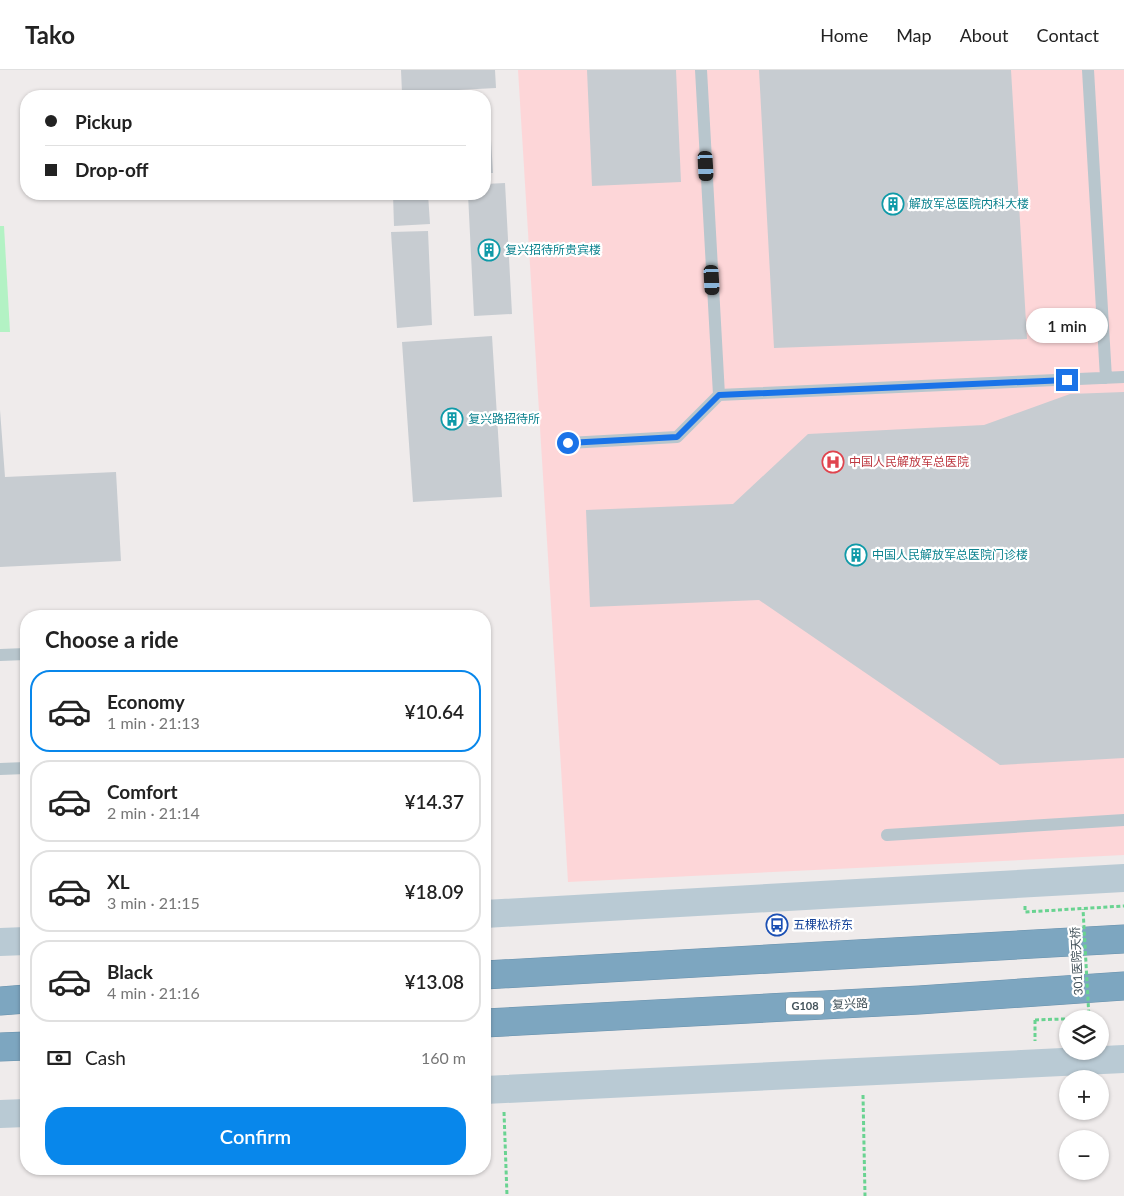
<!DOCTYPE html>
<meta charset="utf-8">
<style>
:root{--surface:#fff;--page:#f6f6f6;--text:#222;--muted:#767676;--line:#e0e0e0;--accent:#0887eb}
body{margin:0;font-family:Lato,"Noto Sans SC",sans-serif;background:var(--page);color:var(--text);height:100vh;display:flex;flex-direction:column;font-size:19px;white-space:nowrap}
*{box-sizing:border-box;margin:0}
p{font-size:16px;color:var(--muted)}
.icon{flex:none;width:28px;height:28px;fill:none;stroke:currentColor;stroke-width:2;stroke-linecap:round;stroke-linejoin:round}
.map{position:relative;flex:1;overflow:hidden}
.sheet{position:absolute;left:20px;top:540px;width:471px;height:565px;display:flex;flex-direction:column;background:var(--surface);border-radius:20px;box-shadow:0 1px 4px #0004}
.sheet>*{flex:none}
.hud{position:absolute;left:20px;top:20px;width:471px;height:110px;border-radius:20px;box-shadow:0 1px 4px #0004;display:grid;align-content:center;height:110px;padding:0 25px;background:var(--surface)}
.controls{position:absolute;left:1059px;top:940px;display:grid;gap:10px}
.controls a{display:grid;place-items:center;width:50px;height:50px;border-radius:50%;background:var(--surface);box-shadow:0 1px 4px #0004;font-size:25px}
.end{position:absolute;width:22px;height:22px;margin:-11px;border:6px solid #1a73e8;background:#fff;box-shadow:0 0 0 2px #fff}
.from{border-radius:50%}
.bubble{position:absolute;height:35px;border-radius:18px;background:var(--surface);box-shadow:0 1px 4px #0004;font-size:16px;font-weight:600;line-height:35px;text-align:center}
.car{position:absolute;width:15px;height:30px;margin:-15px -8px;border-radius:6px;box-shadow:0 0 4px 1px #0007;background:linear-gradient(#222 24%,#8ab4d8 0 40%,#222 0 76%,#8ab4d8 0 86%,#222 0)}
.hud b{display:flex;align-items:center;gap:18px;height:48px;font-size:19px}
.hud b+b{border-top:1px solid var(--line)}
.hud i{width:12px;height:12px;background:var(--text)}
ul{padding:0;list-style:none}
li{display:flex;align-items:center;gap:15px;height:82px;margin:0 10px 8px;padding:0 15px;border:2px solid var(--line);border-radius:20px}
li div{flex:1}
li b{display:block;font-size:19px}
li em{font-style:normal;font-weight:600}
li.current{border-color:var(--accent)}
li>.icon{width:45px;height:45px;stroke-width:1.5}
h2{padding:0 25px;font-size:22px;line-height:60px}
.pay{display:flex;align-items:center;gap:12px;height:55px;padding:0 25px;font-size:19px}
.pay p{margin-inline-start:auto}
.button{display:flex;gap:10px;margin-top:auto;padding:10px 25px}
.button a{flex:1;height:58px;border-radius:20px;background:var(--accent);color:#fff;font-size:20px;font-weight:600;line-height:58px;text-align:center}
header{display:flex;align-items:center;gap:30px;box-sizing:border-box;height:70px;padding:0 25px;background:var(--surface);border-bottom:1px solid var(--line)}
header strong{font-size:24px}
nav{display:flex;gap:28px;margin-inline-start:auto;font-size:18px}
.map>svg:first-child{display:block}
.medical{fill:#fdd6d8}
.green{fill:#b3f2c4}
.building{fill:#c7ccd1}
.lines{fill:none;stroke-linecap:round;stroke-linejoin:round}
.highway-casing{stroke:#6991ac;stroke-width:29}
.path{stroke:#69d391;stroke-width:3;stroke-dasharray:4 2.5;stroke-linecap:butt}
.lane{stroke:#b8c6cd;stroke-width:12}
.secondary{stroke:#b9cad4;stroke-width:28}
.highway{stroke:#7da6c0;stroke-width:28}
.path-bridge{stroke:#69d391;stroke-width:3;stroke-dasharray:4 2.5;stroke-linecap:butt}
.route{stroke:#1a73e8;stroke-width:6}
.labels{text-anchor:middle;stroke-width:4.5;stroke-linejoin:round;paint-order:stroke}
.shield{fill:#fff;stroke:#7b868c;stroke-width:1}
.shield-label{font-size:11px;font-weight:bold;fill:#42525a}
.culture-label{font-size:12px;fill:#0d838f;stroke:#fff;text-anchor:start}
.health-label{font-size:12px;fill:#be3a42;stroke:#fff;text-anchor:start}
.transit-label{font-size:12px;fill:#164399;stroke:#fff;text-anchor:start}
.street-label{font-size:12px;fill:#42525a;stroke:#fff}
</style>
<header>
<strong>Tako</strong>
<nav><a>Home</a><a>Map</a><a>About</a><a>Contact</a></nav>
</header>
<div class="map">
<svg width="1124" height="1126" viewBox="0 0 1124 1126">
<rect width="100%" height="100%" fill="#efebeb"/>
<path class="medical" d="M518,0h606v785l-556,27z"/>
<path class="green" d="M0,156h4l6,106h-10z"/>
<path class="building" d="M401,0h94l1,18 -94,5z
M587,0h89l5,112 -89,4z
M759,0h252l16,269 -253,9z
M485,53h5l3,50h-8z
M505,113l7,131 -38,2 -6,-122h17v-10z
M393,124h35l2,30 -36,2z
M428,161l4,94 -35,3 -6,-96z
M492,266l10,161 -89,5 -11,-160z
M1124,322v366l-124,7 -241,-165 -169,7 -4,-97 147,-6 75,-70 176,-9 86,-31z
M0,340l5,67 111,-5 5,89 -121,6z"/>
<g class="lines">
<g class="highway-casing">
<path id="highway" d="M485,905l639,-36
M0,931l26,-2
M485,953l434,-23 205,-14
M0,977l26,-1"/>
</g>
<path class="path" d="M1025,836v6l99,-6
M1035,950v21
M863,1025l2,101
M504,1042l3,84"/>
<path class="lane" d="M1088,0l18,308
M719,325l405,-18
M568,373l109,-6 42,-42 -18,-325
M0,585l26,-1
M0,699l26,-1
M887,765l237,-15"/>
<path class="secondary" d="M485,844l639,-36
M0,872l26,-1
M485,1020l639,-31
M0,1044l26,-1"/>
<use href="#highway" class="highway"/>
<path class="path-bridge" d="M1035,950l54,-2 -6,-109"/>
</g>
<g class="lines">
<path class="route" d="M568,373l109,-6 42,-42 348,-15"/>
</g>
<defs>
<g id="building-ring" transform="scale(1.125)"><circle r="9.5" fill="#fff" stroke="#0f9aa8" stroke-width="1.5"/><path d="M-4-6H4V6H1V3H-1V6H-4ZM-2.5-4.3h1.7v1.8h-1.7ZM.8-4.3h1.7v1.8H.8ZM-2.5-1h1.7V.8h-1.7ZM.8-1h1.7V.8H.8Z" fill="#0f9aa8"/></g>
<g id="hospital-ring" transform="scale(1.125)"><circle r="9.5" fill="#fff" stroke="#e0444e" stroke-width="1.5"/><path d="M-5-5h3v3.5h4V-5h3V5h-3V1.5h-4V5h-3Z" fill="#e0444e"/></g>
<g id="bus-ring" transform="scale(1.125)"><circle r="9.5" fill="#fff" stroke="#1a4fb4" stroke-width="1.5"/><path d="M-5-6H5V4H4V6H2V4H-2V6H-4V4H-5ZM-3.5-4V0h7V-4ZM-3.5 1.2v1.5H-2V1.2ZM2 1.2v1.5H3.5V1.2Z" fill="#1a4fb4"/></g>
</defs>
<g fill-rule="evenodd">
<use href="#building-ring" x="893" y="134"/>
<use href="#building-ring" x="489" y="180"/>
<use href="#building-ring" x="452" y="349"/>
<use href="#hospital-ring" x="833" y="392"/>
<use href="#building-ring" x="856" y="485"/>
<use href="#bus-ring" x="777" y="855"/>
</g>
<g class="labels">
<rect class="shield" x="786" y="927.5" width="38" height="17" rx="4"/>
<g class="shield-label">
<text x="805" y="940">G108</text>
</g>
<g class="culture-label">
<text x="909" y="138">解放军总医院内科大楼</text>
<text x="505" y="184">复兴招待所贵宾楼</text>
<text x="468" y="353">复兴路招待所</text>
<text x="872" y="489">中国人民解放军总医院门诊楼</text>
</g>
<g class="health-label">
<text x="849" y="396">中国人民解放军总医院</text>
</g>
<g class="transit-label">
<text x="793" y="859">五棵松桥东</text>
</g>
<g class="street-label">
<text transform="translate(1077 891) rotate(-93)" y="4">301医院天桥</text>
<text transform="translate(850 934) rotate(-3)" y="4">复兴路</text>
</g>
</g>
</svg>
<div class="controls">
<a><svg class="icon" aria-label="layers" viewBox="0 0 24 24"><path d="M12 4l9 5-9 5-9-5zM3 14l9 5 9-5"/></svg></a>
<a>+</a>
<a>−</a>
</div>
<i class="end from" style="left:568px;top:373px"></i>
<i class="end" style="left:1067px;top:310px"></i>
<div class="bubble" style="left:1026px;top:238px;width:82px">1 min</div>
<i class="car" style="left:706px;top:96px;rotate:177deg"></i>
<i class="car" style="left:712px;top:210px;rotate:177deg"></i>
<div class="hud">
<b><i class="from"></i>Pickup</b>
<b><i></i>Drop-off</b>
</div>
<section class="sheet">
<h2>Choose a ride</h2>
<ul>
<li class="current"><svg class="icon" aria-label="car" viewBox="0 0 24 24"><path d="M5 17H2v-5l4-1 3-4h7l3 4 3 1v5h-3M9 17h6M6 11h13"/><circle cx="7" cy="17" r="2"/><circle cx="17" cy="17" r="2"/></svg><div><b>Economy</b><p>1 min · 21:13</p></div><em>¥10.64</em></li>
<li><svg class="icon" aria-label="car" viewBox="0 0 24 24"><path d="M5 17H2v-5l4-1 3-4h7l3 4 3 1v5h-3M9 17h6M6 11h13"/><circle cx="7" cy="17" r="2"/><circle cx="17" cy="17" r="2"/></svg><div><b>Comfort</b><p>2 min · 21:14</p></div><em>¥14.37</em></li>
<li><svg class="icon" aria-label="car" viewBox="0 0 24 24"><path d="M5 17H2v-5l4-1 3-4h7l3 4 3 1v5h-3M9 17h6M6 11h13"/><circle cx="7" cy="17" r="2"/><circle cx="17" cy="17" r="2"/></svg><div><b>XL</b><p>3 min · 21:15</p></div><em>¥18.09</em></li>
<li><svg class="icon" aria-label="car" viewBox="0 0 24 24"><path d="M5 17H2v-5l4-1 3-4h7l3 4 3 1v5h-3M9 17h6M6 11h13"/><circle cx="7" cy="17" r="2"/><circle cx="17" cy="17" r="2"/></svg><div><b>Black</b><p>4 min · 21:16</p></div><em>¥13.08</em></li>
</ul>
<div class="pay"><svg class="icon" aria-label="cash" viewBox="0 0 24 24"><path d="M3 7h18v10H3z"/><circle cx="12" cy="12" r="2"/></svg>Cash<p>160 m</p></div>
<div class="button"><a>Confirm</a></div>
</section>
</div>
